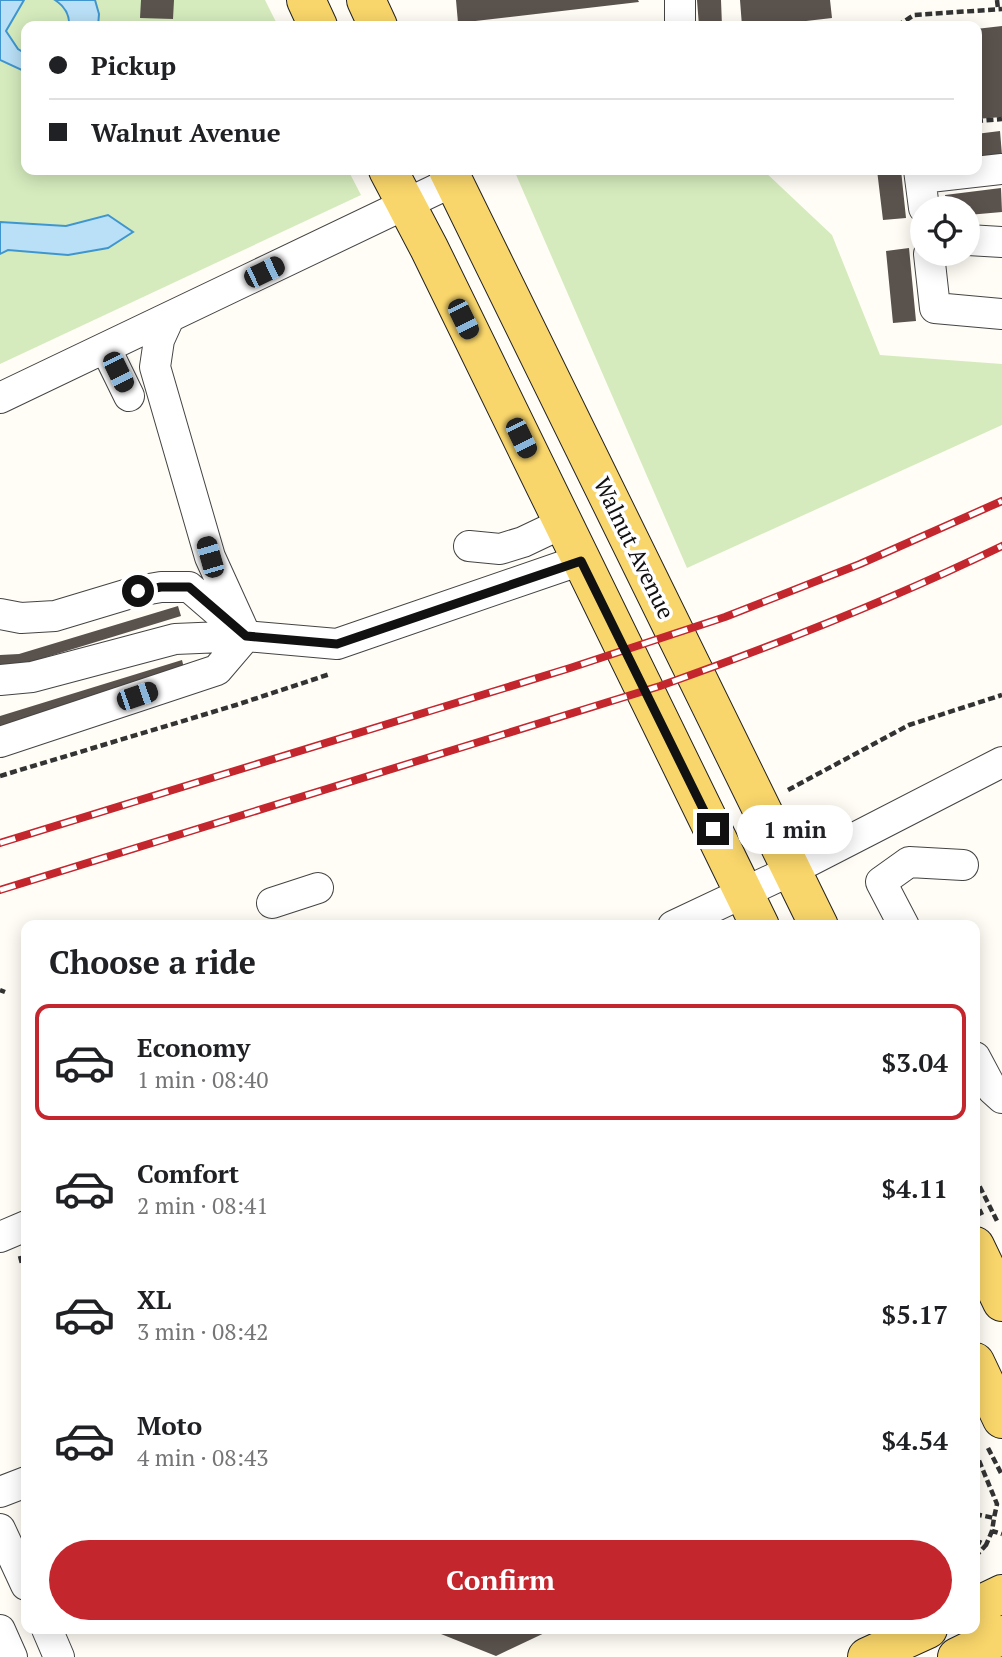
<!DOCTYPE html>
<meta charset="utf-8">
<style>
:root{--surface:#fff;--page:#f6f6f6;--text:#202124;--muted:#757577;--line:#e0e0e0;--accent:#c4262e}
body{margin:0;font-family:"PT Serif",serif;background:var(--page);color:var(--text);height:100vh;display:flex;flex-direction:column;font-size:26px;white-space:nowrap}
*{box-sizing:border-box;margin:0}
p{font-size:23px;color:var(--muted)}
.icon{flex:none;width:38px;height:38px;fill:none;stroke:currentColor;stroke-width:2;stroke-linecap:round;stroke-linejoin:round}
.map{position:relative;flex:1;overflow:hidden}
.side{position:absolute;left:21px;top:920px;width:959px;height:714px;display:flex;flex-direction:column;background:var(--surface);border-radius:14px;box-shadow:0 4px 18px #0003}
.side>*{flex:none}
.guide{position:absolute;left:21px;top:21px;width:961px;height:154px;border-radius:14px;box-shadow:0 4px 18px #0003;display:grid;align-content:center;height:154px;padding:0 28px;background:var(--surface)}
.fabs{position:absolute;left:910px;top:196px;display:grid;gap:14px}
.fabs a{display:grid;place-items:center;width:70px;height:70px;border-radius:50%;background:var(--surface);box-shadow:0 4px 18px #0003;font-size:35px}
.end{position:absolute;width:32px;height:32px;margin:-16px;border:9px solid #111;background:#fff;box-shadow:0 0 0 4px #fff}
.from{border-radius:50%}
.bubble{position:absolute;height:49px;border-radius:24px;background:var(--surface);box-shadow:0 4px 18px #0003;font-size:23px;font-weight:800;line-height:49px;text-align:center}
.car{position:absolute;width:21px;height:42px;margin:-21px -10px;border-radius:9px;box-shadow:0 0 5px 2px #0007;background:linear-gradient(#222 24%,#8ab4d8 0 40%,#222 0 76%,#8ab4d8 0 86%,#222 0)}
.guide b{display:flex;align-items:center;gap:24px;height:66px;font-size:26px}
.guide b+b{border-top:2px solid var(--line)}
.guide i{width:18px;height:18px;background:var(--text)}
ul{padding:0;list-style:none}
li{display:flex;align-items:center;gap:21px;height:116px;margin:0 14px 10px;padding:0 14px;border:4px solid transparent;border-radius:14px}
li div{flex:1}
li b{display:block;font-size:26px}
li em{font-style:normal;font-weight:800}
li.selected{border-color:var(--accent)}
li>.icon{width:63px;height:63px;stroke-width:1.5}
h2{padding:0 28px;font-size:32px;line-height:84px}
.cta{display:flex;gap:14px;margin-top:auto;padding:14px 28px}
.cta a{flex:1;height:80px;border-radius:42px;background:var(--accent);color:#fff;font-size:28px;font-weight:800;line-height:80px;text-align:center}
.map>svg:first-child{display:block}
.green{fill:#d5ebbd}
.water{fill:#b9e0f7;stroke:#3f96cf;stroke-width:2}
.building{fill:#5a524d}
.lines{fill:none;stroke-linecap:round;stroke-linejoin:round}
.minor-casing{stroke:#444;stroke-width:32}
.major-casing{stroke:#222;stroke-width:40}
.path{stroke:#333;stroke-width:4.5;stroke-dasharray:7 3.5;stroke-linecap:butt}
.minor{stroke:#fff;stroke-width:30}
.major{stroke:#f9d66b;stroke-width:38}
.rail-casing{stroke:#c4262e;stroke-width:8}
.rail{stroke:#fff;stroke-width:5;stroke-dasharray:16;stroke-linecap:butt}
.route{stroke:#111;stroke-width:9}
.labels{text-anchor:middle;stroke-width:7;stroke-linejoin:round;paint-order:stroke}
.street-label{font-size:23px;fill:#111;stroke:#fff}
</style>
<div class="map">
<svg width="1002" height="1657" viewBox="0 0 1002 1657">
<rect width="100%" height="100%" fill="#fffdf5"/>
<path class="green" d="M0,0h265l13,26h-252v144h322l13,25 -361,169z
M514,170h249l69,65 48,120 122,9v61l-315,143z"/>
<path class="water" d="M0,0h24l-18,31 12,18 8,5v18l-26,-12z
M55,0h40l4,14 -1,12h-29c1,-12 -5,-20 -14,-26z
M108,215l25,17 -25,16 -40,7 -60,-5 -8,4v-32l66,4z"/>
<path class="building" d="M141,0h33l-1,19 -33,-1z
M456,0h182l1,2 -181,21z
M697,0h24l1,26h-23z
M740,0h90l2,18 -69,8h-21z
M587,23h53v3h-53z
M1002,26v91l-26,2v-90z
M1000,131l2,24 -26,3v-24z
M877,170h24l5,48 -23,2z
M1001,188l1,24 -34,3v-7h-21l-2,-13z
M909,248l7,73 -23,2 -7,-72z
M178,606l3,10 -167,51h-14v-12l19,-1z
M182,660l3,12 -185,57v-13z
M435,1629h118l-57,27 -60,-24z"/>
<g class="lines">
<g class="minor-casing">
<path id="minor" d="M680,0v26
M919,170l5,38
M921,178l81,-9
M968,240l34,2
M929,254l6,54 67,6
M169,318l-10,22 -4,27 55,190 36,79
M106,349l23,47
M0,398l454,-217
M469,546l31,3 23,-7 40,-19
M0,614l21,4 34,-2 83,-25 23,-4h28l51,44
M0,680l32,-3 143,-38 71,-3 91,8 244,-84
M0,742l217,-72 29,-34
M272,903l46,-15
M673,926l119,-56 210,-108
M904,926l-23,-44 28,-20 54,3
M975,1057l17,32 10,9
M0,1237l26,-11
M0,1492l26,-10
M0,1529l26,56
M47,1629l12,28
M0,1630l12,27"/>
</g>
<g class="major-casing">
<path id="major" d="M306,0l12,26
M366,0l12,26
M388,170l41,78 331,678
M448,170l371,756
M975,1246l27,56
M975,1362l27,57
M975,1607l27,-13
M867,1657l61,-28
M957,1657l45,-22"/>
</g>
<path class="path" d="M997,0l1,9
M897,26l17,-11 88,-6
M976,121l26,-2
M0,776l236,-71 94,-31
M788,790l121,-65 93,-30
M0,990l5,2
M975,1177l23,46
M975,1200l7,15
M20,1256l2,8 4,-2
M988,1448l14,27
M975,1451l22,53 -3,14
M975,1514l19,4 -2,13 10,3
M975,1540l11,5 6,-14
M975,1557l11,-12"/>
<use href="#minor" class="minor"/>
<use href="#major" class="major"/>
<g class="rail-casing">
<path id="rail" d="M0,843l570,-175 155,-51 135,-53 142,-63
M0,890l660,-204c116,-41 231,-86 342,-140"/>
</g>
<use href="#rail" class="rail"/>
</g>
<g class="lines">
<path class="route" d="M138,591l23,-4h28l57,49 91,8 244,-83 132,268"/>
</g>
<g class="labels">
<g class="street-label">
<text transform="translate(634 548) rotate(64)" y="8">Walnut Avenue</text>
</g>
</g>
</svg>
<div class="fabs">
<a><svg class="icon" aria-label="locate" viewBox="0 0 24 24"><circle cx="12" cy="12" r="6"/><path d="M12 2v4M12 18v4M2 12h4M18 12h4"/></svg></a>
</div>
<i class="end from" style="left:138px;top:591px"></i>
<i class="end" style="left:713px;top:829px"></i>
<div class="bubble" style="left:737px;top:805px;width:116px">1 min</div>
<i class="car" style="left:264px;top:272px;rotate:64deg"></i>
<i class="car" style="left:463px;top:319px;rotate:154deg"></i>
<i class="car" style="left:118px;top:372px;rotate:154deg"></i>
<i class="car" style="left:521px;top:438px;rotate:154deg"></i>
<i class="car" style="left:210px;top:557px;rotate:344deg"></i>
<i class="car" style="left:137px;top:696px;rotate:71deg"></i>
<div class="guide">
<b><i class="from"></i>Pickup</b>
<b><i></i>Walnut Avenue</b>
</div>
<section class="side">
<h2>Choose a ride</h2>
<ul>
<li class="selected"><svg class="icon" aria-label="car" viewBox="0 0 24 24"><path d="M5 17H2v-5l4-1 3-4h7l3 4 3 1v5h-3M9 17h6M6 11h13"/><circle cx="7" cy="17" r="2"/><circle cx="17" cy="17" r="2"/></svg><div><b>Economy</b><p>1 min · 08:40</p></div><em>$3.04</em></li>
<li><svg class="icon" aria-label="car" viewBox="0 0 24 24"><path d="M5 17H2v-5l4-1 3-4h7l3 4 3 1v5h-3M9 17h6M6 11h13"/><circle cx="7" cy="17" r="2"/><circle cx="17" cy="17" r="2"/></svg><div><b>Comfort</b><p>2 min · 08:41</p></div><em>$4.11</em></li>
<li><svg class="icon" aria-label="car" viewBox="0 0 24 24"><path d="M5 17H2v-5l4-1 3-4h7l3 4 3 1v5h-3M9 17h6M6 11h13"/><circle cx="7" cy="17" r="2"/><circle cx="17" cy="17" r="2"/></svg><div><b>XL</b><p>3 min · 08:42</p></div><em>$5.17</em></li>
<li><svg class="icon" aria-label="car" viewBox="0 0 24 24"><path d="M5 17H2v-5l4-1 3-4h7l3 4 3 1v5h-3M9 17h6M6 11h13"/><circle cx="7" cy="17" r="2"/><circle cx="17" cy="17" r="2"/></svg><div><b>Moto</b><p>4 min · 08:43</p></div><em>$4.54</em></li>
</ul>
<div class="cta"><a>Confirm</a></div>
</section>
</div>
